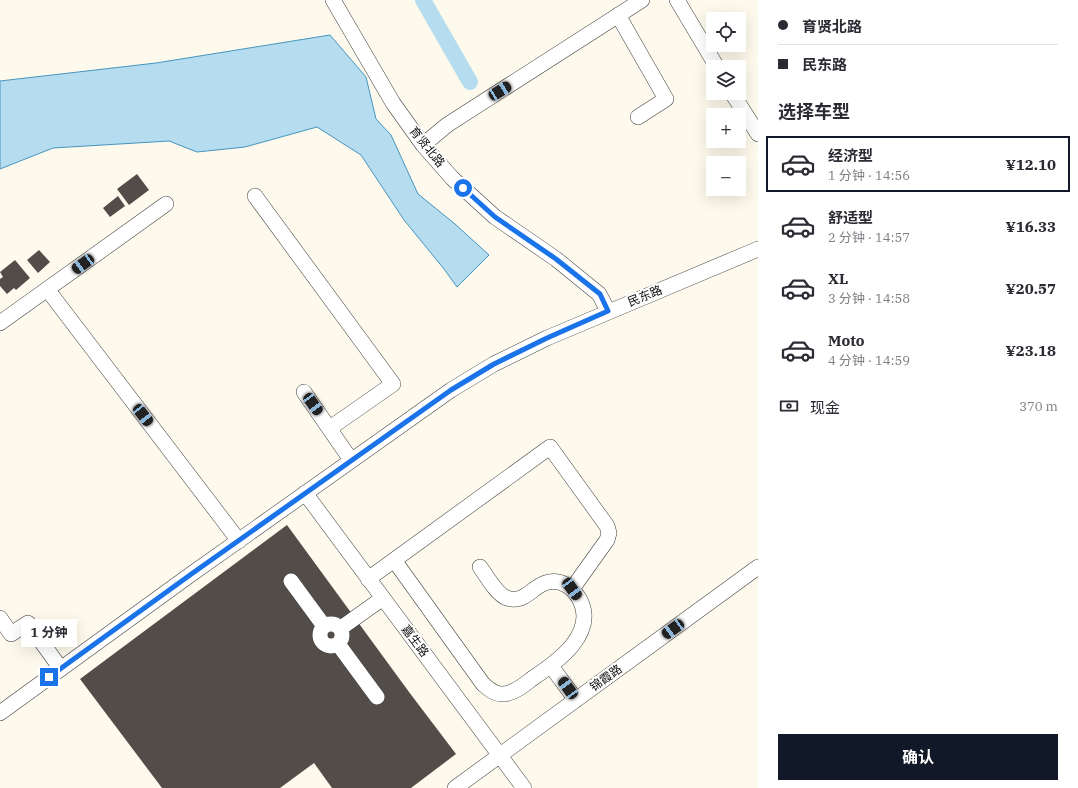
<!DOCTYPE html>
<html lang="zh">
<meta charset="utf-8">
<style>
:root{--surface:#fff;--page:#f2f2f3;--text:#2b2b33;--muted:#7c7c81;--line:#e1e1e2;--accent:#111827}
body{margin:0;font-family:"IBM Plex Serif","Noto Sans SC",serif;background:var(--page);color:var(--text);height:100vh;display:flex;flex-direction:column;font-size:15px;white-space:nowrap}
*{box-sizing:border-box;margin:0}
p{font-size:13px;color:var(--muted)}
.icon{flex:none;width:22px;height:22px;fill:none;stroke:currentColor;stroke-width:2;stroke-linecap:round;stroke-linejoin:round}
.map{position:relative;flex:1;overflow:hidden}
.side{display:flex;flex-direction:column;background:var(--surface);width:320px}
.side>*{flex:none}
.banner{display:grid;align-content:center;height:88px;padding:0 20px;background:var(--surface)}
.tools{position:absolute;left:706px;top:12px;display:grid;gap:8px}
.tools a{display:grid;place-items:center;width:40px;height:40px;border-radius:0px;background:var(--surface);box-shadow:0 4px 16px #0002;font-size:20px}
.end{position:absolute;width:18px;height:18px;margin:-9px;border:5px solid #1a73e8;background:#fff;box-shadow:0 0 0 2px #fff}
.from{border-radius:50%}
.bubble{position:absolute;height:28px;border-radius:0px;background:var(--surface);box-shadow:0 4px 16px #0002;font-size:13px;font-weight:700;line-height:28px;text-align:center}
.car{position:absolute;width:12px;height:24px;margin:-12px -6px;border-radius:5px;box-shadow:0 0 3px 1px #0007;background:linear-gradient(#222 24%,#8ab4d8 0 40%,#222 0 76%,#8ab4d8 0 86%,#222 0)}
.banner b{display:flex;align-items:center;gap:14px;height:38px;font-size:15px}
.banner b+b{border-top:1px solid var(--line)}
.banner i{width:10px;height:10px;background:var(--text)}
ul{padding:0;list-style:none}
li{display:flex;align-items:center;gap:12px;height:56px;margin:0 8px 6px;padding:0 12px;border:2px solid transparent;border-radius:0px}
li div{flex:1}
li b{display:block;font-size:15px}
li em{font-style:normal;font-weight:700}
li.selected{border-color:var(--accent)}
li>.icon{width:36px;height:36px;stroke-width:1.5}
h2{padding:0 20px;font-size:18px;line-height:48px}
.pay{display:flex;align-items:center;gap:10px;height:44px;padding:0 20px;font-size:15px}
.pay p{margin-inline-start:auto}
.action{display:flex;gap:8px;margin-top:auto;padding:8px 20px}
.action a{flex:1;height:46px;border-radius:0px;background:var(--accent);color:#fff;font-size:16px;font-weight:700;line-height:46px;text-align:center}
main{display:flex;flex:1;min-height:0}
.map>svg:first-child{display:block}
.water{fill:#b6ddef;stroke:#4595be}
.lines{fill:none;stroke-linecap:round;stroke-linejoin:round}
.canal{stroke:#b6ddef;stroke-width:16}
.building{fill:#534d49}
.minor-casing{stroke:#3f3f3f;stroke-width:16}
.minor{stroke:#fff;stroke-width:15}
.route{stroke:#1a73e8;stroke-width:5}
.labels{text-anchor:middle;stroke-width:4;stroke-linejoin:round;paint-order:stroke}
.street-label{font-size:12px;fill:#0c0c0c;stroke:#fff}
</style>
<main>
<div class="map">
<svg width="758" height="788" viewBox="0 0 758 788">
<rect width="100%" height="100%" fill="#fdf9ec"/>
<path class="water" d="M330,35l36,42 10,42 15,16 27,59 37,30 34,31 -32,32 -13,-18 -40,-49 -43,-65 -44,-28 -72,20 -48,5 -28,-11 -116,7 -53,21v-88l156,-18z"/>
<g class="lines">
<path class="canal" d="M423,0l47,82"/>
</g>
<path class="building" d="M137,174l12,16 -20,15 -12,-16z
M118,196l7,10 -15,11 -7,-9z
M39,250l11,12 -12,11 -11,-13z
M15,260l15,18 -14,12 -2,-2 -7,6 -7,-8v-7l3,-2 -3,-5z
M287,525l122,167 47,62 -45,34h-79l-18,-25 -34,25h-118l-82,-109z"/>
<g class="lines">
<g class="minor-casing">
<path id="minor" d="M333,0l60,103 30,42 29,33 43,39 61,42 43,35 9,17
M677,0l40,67
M618,15l48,84 -28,18
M732,93l26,41
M423,145l24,-20 195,-125
M255,196l138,188 -63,44
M47,289l192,252
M0,323l166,-119
M304,392l47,68
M305,493l219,295
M394,560l89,124c6,5 12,11 21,10 11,-1 21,-10 29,-16 24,-16 64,-44 47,-78 -7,-13 -20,-22 -35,-17 -14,5 -21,21 -38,15 -10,-3 -21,-23 -27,-31
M368,579l182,-132 57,79 2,7 -2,7 -35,49
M291,581l33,45
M0,618l11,16 17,-11 33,46
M320 635a11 11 0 1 1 22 0a11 11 0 1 1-22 0Z
M341,628l42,-30
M338,644l39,53
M551,666l25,34
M0,713l190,-138 261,-185 43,-26 53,-26 211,-89
M455,788l303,-221"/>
</g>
<use href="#minor" class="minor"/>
</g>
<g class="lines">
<path class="route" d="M49,677l141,-102 261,-185 43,-26 53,-26 61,-27 -8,-17 -44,-35 -61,-42 -32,-29"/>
</g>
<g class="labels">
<g class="street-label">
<text transform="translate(427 147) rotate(51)" y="4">育贤北路</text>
<text transform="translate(645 296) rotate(-22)" y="4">民东路</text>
<text transform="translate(415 641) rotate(53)" y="4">嘉生路</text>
<text transform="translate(606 678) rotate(-36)" y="4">锦霞路</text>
</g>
</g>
</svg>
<div class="tools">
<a><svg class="icon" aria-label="locate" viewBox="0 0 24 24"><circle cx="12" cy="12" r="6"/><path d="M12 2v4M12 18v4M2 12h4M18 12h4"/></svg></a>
<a><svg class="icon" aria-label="layers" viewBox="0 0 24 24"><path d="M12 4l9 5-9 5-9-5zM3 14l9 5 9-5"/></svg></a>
<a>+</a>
<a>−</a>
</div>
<i class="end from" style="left:463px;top:188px"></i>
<i class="end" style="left:49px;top:677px"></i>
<div class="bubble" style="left:21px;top:619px;width:56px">1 分钟</div>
<i class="car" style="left:500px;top:91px;rotate:58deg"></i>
<i class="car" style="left:83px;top:264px;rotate:234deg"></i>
<i class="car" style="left:313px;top:404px;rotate:144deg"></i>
<i class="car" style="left:143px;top:415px;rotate:142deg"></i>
<i class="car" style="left:572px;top:589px;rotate:144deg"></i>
<i class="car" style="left:673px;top:629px;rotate:234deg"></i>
<i class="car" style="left:568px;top:688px;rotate:324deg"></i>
</div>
<section class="side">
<div class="banner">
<b><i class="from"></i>育贤北路</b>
<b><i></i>民东路</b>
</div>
<h2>选择车型</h2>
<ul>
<li class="selected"><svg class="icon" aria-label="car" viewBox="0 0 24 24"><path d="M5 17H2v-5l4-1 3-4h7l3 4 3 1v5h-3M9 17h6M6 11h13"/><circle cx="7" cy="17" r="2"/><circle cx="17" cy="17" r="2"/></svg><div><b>经济型</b><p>1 分钟 · 14:56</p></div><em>¥12.10</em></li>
<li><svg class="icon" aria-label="car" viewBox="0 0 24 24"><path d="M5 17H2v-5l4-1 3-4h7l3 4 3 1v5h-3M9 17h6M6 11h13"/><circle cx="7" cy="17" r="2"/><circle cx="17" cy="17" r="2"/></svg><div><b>舒适型</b><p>2 分钟 · 14:57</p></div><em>¥16.33</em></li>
<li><svg class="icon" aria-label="car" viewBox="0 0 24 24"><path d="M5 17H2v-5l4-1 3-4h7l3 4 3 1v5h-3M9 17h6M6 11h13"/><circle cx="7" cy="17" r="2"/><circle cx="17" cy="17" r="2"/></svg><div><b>XL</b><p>3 分钟 · 14:58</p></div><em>¥20.57</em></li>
<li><svg class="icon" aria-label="car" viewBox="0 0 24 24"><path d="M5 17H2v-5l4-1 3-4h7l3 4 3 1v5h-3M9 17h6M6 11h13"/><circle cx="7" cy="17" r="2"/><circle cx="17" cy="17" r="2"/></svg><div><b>Moto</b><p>4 分钟 · 14:59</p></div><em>¥23.18</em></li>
</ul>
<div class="pay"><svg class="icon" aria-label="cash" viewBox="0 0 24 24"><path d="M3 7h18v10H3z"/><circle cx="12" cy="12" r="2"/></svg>现金<p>370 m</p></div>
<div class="action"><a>确认</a></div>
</section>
</main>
